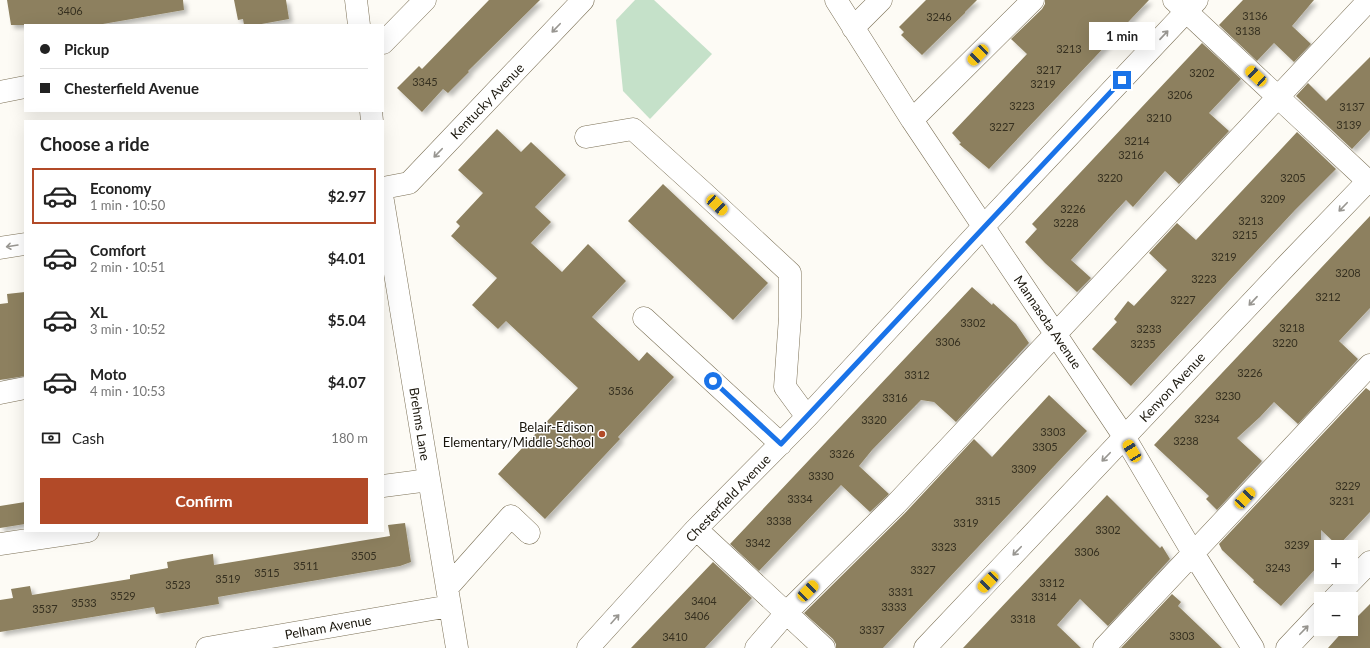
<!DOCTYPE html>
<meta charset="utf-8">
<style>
:root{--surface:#fff;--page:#f6f6f6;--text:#222;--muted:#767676;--line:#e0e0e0;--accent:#b24a28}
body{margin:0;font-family:Lato,sans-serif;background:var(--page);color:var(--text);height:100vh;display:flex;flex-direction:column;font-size:15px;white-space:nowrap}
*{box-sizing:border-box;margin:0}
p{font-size:13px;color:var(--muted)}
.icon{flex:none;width:22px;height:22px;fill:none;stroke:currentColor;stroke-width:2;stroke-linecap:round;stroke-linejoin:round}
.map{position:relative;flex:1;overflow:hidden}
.side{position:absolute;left:24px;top:120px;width:360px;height:412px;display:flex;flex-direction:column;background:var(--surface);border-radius:0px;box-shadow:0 4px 16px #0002}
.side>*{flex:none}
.banner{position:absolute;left:24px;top:24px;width:360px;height:88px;border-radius:0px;box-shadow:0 4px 16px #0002;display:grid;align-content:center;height:88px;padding:0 16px;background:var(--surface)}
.tools{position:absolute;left:1314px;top:540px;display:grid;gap:8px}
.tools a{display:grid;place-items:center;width:44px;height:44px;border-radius:0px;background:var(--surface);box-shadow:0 4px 16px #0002;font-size:20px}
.end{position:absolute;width:18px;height:18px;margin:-9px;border:5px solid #1a73e8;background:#fff;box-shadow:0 0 0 2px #fff}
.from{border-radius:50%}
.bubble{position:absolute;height:28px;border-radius:0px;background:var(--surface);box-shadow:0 4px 16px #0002;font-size:13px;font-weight:700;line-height:28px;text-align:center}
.car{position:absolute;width:12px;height:24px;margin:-12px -6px;border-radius:5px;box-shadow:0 0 3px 1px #0007;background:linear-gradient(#f5c518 24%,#345 0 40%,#f5c518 0 76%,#345 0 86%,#f5c518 0)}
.banner b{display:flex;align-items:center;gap:14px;height:38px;font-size:15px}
.banner b+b{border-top:1px solid var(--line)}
.banner i{width:10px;height:10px;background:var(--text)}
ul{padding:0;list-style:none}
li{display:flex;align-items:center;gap:12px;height:56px;margin:0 8px 6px;padding:0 8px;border:2px solid transparent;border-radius:0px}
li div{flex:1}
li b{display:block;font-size:15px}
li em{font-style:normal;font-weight:700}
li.on{border-color:var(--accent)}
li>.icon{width:36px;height:36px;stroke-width:1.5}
h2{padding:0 16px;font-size:18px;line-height:48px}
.pay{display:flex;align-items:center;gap:10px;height:44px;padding:0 16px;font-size:15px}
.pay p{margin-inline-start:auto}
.button{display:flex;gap:8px;margin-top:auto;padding:8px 16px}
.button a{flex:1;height:46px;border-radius:0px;background:var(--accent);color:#fff;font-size:16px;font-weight:700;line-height:46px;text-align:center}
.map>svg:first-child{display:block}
.green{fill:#c5e1c9}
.building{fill:#8d805f;filter:url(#shadow)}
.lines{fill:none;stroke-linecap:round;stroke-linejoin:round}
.minor-casing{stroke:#7c7157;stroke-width:23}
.minor{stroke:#fff;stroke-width:22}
.oneway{stroke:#989691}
.route{stroke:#1a73e8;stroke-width:5}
.poi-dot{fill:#b24a28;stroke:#fff;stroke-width:1.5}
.labels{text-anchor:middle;stroke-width:3;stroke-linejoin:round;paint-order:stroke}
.number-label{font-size:11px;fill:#363020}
.street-label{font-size:13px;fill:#19150b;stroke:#fff}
.poi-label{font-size:13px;fill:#19150b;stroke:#fff;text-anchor:end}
</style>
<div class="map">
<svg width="1370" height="648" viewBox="0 0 1370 648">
<defs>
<filter id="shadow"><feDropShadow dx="3.5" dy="3.5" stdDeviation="2" flood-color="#0004"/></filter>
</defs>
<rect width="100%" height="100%" fill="#fdfbf5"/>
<path class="green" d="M635,0h19l58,54 -62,65 -27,-28 -7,-71z"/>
<path class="building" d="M7,0h176l1,10 -87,15h-86z
M234,0h52l3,19 -33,6h-12l-1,-6 -5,1z
M489,0h51l-72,71 1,1 -21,21 -5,-4 -21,23 -25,-24 22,-22 3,3z
M926,0h51l-12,12v1l-43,42 -21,-20 3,-3 -5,-5z
M1045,0h104l-160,169 -30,-25 2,-1 -9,-10 75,-79 -16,-15 31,-30 3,-5z
M1243,0h71l-22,26 19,18 -17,18 -20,-19 -17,18 -38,-36z
M1202,43l39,36 -32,34 20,18 -50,53 -14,-13 -32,36 -7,-7 -13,14 -42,46 20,18 -14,14 -32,-29 -20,-21 12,-13 -5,-5z
M1370,57v73l-18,19 -56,-53 12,-13 18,18z
M497,129l24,23 10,-10 35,33 -31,32 16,15 -20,21 31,29 26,-28 38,37 -34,36 47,44 8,-9 27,25 -56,60 2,2 -75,80 -47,-45 80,-86 -72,-67 -8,8 -26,-24 25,-27 -46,-42 9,-10 -4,-4 27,-29 -25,-23z
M1297,132l39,37 -41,41 -164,176 -39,-37 25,-27 -3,-3 14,-18 6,5 33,-36 -18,-17 28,-30 19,17z
M663,184l105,99 -35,37 -105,-99z
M1370,216v92l-31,33 19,18 -60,65 -24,-22 -14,15 -23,21 25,23 -45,49 -11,-11 3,-3 -55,-51z
M972,287l20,18 1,-2 23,21 13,19 -73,79 -22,-20 -13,-2 -49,50 -13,16 30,28 -19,18 -29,-27 -82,86 -29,-27z
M25,292v84l-25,4v-76l8,-1 -1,-9z
M1366,388l4,3v121l-32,34 -17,-16v33l-40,43 -28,-24 1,-2 -32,-30 -3,-6z
M1049,395l38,36 -204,217h-47v-4l-3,-5 -29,-26 101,-100 69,-74 18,18z
M1107,495l53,53 2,-2 8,13 -62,67 -28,-27 -23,26 24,23h-118z
M25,502v22l-25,4v-22z
M405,523l6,39 -11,4 -182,31 1,7 -63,10 -2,-7 -154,25v-32l13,-2 -2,-9 19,-3 2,9 98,-16v-4l38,-7 -1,-6 16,-3 30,-5 1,11 158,-26 18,-3 -2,-11z
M713,562l39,36 -47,50h-74z
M1172,594l9,8 -3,4 44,42h-101z
M1370,604v44h-42l17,-19h6v-6z"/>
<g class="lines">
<g class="minor-casing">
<path id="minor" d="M356,0l3,25
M836,0l76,120 213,318 68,115 60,95
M1174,0l196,183
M853,28l28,-28
M383,43l42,-43
M0,92l25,-5
M371,111l1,10
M912,120l121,-120
M586,137l47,-8 73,66 84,78v44l-5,70 22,30
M383,188l26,-5 174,-183
M383,201l74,447
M0,248l25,-4
M644,318l137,126
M0,393l25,-5
M383,486l46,-6
M696,529l128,119
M0,544l88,-13
M447,588l64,-72 18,17
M1334,599l36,-37
M207,648l243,-42
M588,648l108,-119 111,-112 176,-190 214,-227
M756,648l31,-36 109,-108 473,-504
M925,648l364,-385 81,-84
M1104,648l266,-283
M1287,648l34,-36"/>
</g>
<use href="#minor" class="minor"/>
</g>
<defs><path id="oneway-shaft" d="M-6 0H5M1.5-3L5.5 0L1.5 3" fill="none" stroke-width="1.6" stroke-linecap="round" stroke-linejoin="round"/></defs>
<g class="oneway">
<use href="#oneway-shaft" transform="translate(556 28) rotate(134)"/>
<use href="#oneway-shaft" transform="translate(1164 35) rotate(-47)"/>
<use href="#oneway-shaft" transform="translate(438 153) rotate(134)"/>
<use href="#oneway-shaft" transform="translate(1343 207) rotate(134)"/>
<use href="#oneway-shaft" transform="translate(12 246) rotate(171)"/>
<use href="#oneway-shaft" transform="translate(1253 301) rotate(133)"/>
<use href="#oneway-shaft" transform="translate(1106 457) rotate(134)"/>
<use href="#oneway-shaft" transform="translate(1017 551) rotate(134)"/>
<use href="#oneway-shaft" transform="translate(615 619) rotate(-48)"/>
<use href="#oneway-shaft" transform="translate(1304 630) rotate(-46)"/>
</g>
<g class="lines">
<path class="route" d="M713,381l68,63 341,-364"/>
</g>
<circle class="poi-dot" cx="602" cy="434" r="4"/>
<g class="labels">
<g class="number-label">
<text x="70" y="15">3406</text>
<text x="1255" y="20">3136</text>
<text x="939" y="21">3246</text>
<text x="1248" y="35">3138</text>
<text x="1069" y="53">3213</text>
<text x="1049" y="74">3217</text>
<text x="1202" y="77">3202</text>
<text x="425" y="86">3345</text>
<text x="1043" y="88">3219</text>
<text x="1180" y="99">3206</text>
<text x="1022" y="110">3223</text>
<text x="1352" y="111">3137</text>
<text x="1159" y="122">3210</text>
<text x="1349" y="129">3139</text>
<text x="1002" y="131">3227</text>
<text x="1137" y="145">3214</text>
<text x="1131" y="159">3216</text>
<text x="1110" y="182">3220</text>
<text x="1293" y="182">3205</text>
<text x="1273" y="203">3209</text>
<text x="1073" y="213">3226</text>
<text x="1251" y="225">3213</text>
<text x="1066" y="227">3228</text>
<text x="1245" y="239">3215</text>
<text x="1224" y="261">3219</text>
<text x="1348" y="277">3208</text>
<text x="1204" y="283">3223</text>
<text x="1328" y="301">3212</text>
<text x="1183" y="304">3227</text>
<text x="973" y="327">3302</text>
<text x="1292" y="332">3218</text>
<text x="1149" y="333">3233</text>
<text x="948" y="346">3306</text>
<text x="1285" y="347">3220</text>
<text x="1143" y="348">3235</text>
<text x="1250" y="377">3226</text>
<text x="917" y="379">3312</text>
<text x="621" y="395">3536</text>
<text x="1228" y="400">3230</text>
<text x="895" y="402">3316</text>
<text x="1207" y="423">3234</text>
<text x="874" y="424">3320</text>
<text x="1053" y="436">3303</text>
<text x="1186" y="445">3238</text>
<text x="1045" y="451">3305</text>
<text x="842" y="458">3326</text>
<text x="1024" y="473">3309</text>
<text x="821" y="480">3330</text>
<text x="1348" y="490">3229</text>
<text x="800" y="503">3334</text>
<text x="988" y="505">3315</text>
<text x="1342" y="505">3231</text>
<text x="779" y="525">3338</text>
<text x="966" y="527">3319</text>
<text x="1108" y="534">3302</text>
<text x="758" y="547">3342</text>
<text x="1297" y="549">3239</text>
<text x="944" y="551">3323</text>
<text x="1087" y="556">3306</text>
<text x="364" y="560">3505</text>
<text x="306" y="570">3511</text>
<text x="1278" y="572">3243</text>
<text x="923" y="574">3327</text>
<text x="267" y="577">3515</text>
<text x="228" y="583">3519</text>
<text x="1052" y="587">3312</text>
<text x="178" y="589">3523</text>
<text x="901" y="596">3331</text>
<text x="123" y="600">3529</text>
<text x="1044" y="601">3314</text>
<text x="704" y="605">3404</text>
<text x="84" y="607">3533</text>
<text x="894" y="611">3333</text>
<text x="45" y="613">3537</text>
<text x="697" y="620">3406</text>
<text x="1023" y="623">3318</text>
<text x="872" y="634">3337</text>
<text x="1182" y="640">3303</text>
<text x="675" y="641">3410</text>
</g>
<g class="street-label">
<text transform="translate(487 101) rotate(-46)" y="5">Kentucky Avenue</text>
<text transform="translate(1048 322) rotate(56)" y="5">Mannasota Avenue</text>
<text transform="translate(1172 387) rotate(-47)" y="5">Kenyon Avenue</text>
<text transform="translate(420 424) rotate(81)" y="5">Brehms Lane</text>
<text transform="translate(728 498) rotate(-46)" y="5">Chesterfield Avenue</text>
<text transform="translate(328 627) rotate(-10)" y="5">Pelham Avenue</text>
</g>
<g class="poi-label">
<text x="594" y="432">Belair-Edison<tspan x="594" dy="15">Elementary/Middle School</tspan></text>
</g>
</g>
</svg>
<div class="tools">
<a>+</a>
<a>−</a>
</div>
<i class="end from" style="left:713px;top:381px"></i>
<i class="end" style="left:1122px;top:80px"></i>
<div class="bubble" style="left:1089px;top:22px;width:66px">1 min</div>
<i class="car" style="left:978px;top:55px;rotate:225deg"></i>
<i class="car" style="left:1256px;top:76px;rotate:313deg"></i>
<i class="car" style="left:717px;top:205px;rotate:133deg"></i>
<i class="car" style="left:1132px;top:451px;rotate:329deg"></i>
<i class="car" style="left:1245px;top:498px;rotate:43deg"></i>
<i class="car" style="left:988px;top:582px;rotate:224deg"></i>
<i class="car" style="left:808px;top:591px;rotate:45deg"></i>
<div class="banner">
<b><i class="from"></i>Pickup</b>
<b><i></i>Chesterfield Avenue</b>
</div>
<section class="side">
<h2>Choose a ride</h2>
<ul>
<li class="on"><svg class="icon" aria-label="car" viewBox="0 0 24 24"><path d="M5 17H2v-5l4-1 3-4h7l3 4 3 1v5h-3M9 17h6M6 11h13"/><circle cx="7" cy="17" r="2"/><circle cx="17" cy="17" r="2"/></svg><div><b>Economy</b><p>1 min · 10:50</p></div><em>$2.97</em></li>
<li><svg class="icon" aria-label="car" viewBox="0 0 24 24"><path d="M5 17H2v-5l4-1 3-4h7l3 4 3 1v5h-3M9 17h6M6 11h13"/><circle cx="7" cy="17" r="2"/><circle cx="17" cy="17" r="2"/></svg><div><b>Comfort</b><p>2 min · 10:51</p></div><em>$4.01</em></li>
<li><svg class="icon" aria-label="car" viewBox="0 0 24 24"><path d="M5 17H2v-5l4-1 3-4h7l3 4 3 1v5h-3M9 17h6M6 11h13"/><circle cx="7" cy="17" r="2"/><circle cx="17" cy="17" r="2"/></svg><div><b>XL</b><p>3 min · 10:52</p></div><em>$5.04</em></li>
<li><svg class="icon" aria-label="car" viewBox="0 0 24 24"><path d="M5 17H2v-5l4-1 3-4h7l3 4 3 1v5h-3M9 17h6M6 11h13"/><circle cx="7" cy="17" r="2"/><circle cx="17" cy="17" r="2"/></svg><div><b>Moto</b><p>4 min · 10:53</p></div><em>$4.07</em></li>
</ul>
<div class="pay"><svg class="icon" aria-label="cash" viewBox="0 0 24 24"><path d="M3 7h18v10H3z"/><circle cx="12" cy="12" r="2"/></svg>Cash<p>180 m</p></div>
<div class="button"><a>Confirm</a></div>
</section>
</div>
